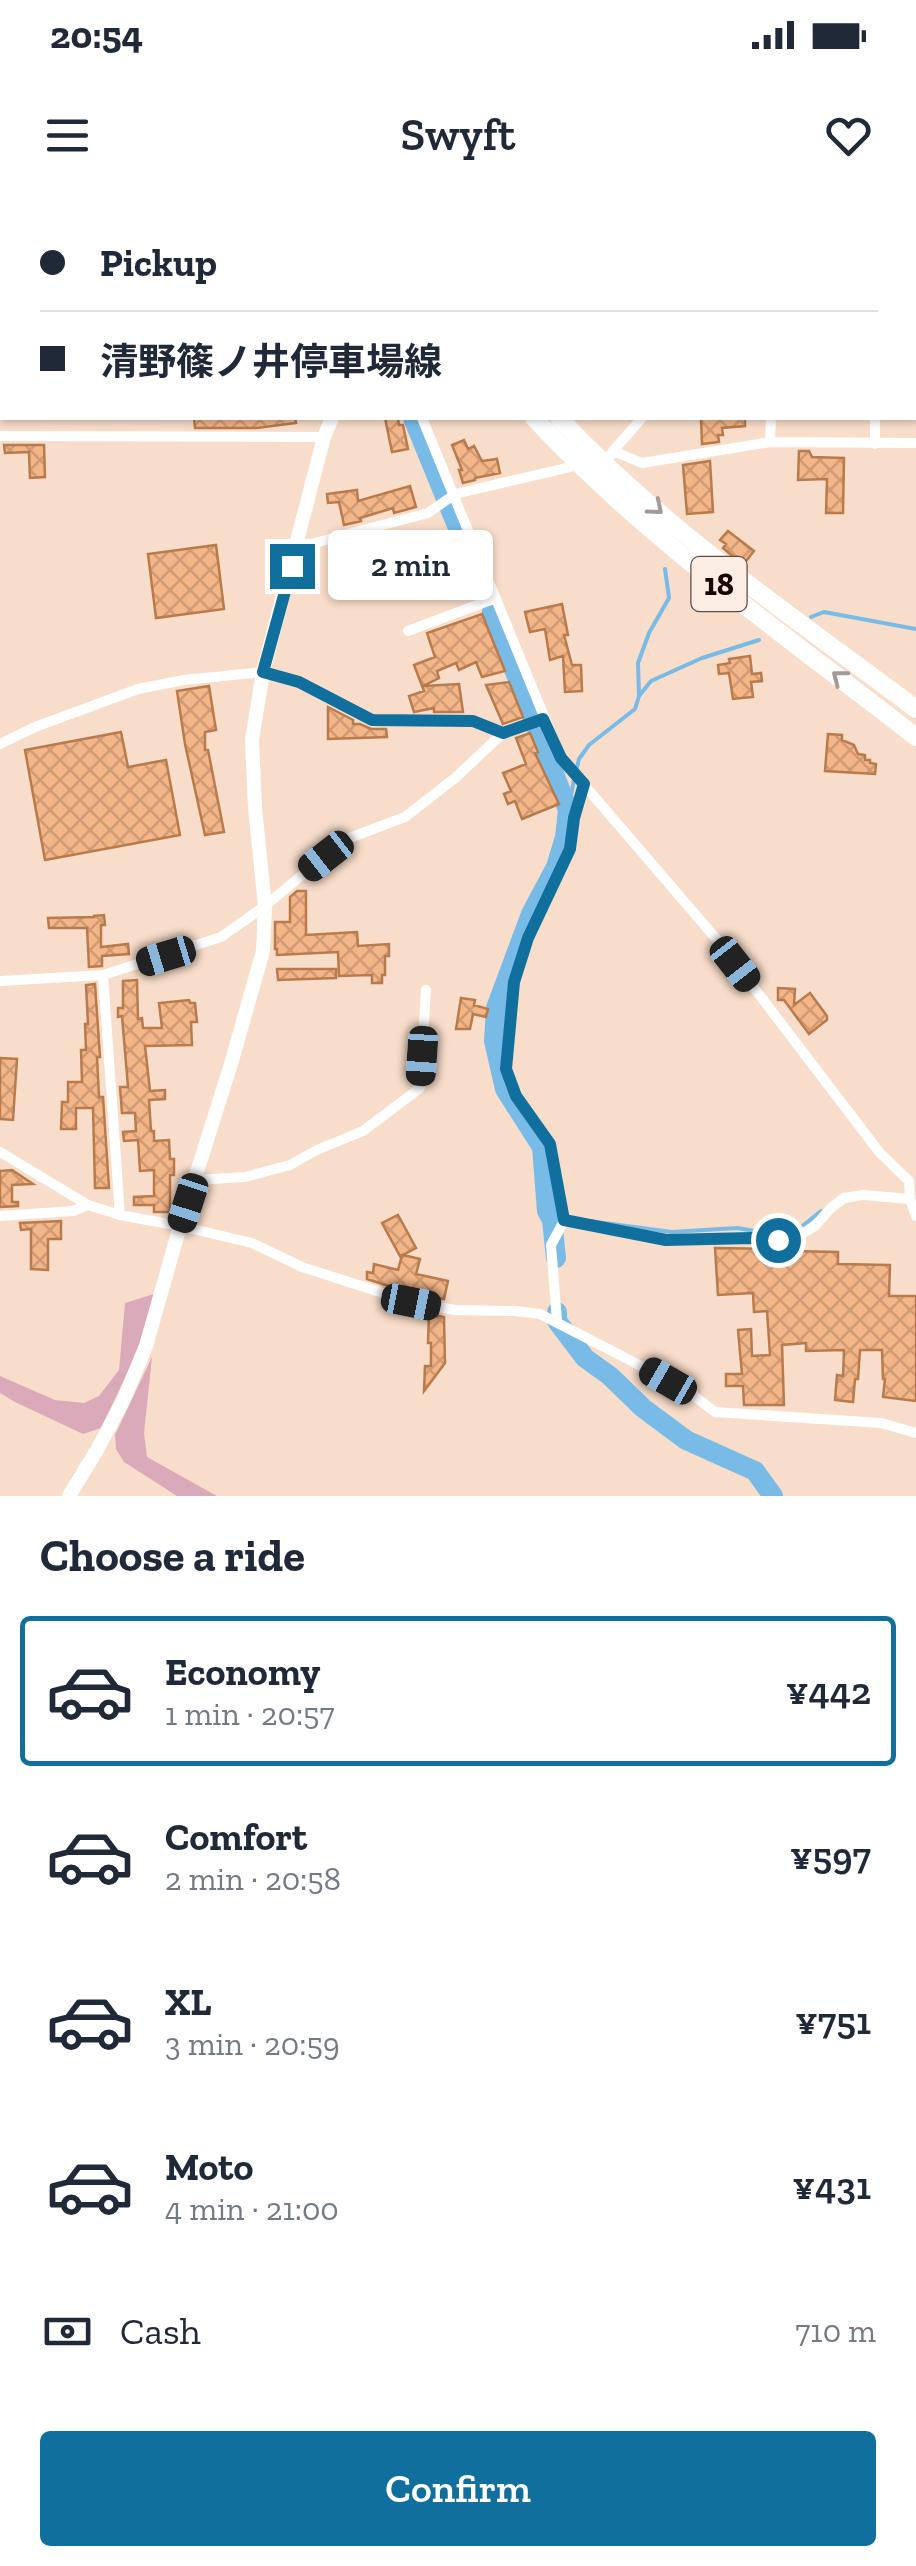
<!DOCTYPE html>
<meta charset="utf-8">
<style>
:root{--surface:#fff;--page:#f2f2f3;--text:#1f2937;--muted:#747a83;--line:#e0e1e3;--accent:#116f9e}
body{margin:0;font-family:"Zilla Slab","Noto Sans JP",serif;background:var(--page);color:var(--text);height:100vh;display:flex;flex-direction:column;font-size:38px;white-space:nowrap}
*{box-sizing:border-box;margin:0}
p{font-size:32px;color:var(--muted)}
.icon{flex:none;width:55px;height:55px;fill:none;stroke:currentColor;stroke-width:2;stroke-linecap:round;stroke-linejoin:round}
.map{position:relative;height:1296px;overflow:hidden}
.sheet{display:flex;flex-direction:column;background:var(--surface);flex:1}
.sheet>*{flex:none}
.banner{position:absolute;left:0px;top:0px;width:918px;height:220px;box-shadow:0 2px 8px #0004;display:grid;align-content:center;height:220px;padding:0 40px;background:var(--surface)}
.end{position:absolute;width:45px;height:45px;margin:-22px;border:12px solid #116f9e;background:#fff;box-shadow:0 0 0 5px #fff}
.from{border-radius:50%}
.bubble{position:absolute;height:70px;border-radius:10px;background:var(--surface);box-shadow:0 2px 8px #0004;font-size:32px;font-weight:600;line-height:70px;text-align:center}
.car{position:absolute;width:30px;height:60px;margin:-30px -15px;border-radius:12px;box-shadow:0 0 8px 2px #0007;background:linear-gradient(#222 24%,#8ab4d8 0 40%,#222 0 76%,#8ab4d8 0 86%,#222 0)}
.banner b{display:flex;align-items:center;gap:35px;height:95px;font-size:38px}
.banner b+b{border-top:2px solid var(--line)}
.banner i{width:25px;height:25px;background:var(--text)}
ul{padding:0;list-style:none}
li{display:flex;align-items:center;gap:30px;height:150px;margin:0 20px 15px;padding:0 20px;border:5px solid transparent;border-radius:10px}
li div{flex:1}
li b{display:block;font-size:38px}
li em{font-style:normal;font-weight:600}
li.on{border-color:var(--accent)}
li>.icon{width:90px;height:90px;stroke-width:1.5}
h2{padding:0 40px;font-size:45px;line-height:120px}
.pay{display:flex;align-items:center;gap:25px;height:110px;padding:0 40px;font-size:38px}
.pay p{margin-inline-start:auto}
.primary-button{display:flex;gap:20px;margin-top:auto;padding:20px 40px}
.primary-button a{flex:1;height:115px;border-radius:10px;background:var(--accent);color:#fff;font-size:40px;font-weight:600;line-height:115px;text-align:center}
.status{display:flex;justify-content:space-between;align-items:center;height:70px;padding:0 50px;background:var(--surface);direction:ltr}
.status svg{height:28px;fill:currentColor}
header{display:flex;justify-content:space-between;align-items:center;height:130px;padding:0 40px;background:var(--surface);font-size:45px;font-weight:600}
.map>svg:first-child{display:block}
.grass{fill:#dbaaba}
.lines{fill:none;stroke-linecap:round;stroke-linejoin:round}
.stream{stroke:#78bbe6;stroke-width:4}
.river{stroke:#78bbe6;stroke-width:20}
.building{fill:url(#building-cross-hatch);stroke:#b97b4c;stroke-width:2.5}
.street{stroke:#fff;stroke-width:10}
.secondary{stroke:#fff;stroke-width:14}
.highway{stroke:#fff;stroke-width:18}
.oneway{stroke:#a49b99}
.route{stroke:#116f9e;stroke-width:12}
.labels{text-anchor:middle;stroke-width:8;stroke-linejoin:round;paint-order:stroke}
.shield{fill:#fbede3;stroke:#5f4b44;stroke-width:2.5}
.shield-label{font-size:32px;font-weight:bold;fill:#1c0600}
</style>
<div class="status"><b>20:54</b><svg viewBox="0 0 49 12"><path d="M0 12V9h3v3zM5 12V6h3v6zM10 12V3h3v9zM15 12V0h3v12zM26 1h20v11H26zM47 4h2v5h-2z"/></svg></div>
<header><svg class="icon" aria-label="menu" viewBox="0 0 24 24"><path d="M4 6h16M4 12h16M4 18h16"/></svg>Swyft<svg class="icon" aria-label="heart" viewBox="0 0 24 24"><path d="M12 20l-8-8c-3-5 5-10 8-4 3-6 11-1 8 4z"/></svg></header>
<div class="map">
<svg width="916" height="1296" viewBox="0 0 916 1296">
<defs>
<pattern id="building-cross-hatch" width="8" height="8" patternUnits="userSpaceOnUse" patternTransform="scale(2.5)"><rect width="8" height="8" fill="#f3b689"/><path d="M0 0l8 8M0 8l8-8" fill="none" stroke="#d09b74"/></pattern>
</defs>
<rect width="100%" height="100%" fill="#f8ddca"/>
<path class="grass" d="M154,1094l-18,61 -35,73 -18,6 -68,-32 -15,-9v-17l55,24 29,3 15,-7 20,-26 6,-67z
M152,1157l-8,76 3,24 70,39h-40l-53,-34 -8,-13 -1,-14z"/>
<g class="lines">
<path class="stream" d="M744,2l1,-2
M811,417l13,-5 92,17
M639,496l-1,-33 11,-30 20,-35 -4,-29
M576,571l3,-12 10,-14 46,-36 4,-13 12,-15 51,-23 57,-18
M568,610l6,-30
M589,1021l83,11 65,-4 35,6h14l14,-6 21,-17"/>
<path class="river" d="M314,0l1,2
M413,218l72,176
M492,412l76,198 -3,27 -9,30 -25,47 -35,94 -2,33 11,48 37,58 5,64 5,9 4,38
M557,1112v9l28,37 25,18 33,32 43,32 69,31 18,25"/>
</g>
<path class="building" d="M194,218h101l1,5 -39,5h-62z
M385,218h13l1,7h4l5,24 -16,3z
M701,218h44v8l-23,2 1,7h-5l1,7 -17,2z
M464,240l4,9 6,-3 8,15 15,-2 3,14 -25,5v2l-12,3 -4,-13h3l-10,-25z
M4,245h40l1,32 -15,1 -1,-26 -24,1z
M799,251h10l3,6 32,1 -1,55h-17l1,-34 -29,1z
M710,261l3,51 -26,2 -4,-49z
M410,286l6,21 -22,6 -1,-5 -33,10 1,3 -17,4 -5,-23 -11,1 -1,-9 30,-4 1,11z
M728,331l26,20 -11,14 -20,-17 3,-4 -6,-4z
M216,345l8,64 -68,9 -8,-64z
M562,404l6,31h-4l8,30h9l1,26 -17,1 -2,-36 -13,4 -5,-31 -15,3 -5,-20z
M482,414l23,57 -23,6 -6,-15 -17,8 -3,-7 -19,8 2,7 -16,8 36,-2 4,28h-29v-4l-20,4 -5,-16 15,-5 -10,-26 21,-8 -8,-24z
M750,456l2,18 9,-1 1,8 -11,1 2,15 -20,2 -4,-26 -10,1 -1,-9 12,-2 -1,-4z
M509,482l14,35 -20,7 -17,-39z
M209,486l7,44 -11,2v18h3l16,82 -19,3 -20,-91 -8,-53z
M328,507l25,13v4h7l11,5h15l1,8 -59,2z
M121,532l7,35 38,-7 14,75 -135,25 -20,-110z
M530,533l8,19 -3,1 24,51 -37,15 -7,-18 -7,3 -4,-10 7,-3 -8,-18 23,-9 -10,-26z
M828,534l14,1v5l12,5 4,9 7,1v5h5v3l6,1 -1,10 -50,-3z
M297,691h9v44l51,-3 1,14 31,-2v12h-4v19h-3v8h-10v-8l-33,1 -1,-24 -61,3v-6h-2v-27h15v-25z
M104,715l1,10h-4v22l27,-3 1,10 -27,2v10l-13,1 -2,-39h-38l-1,-10 46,-1v-1z
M277,769h59v9l-58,2z
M137,780l1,39 4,-1 1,10h19l-3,-25 30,-3 1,3h5l2,19h-6l1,23 -47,1 5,45 15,-1v9l-16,1 2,31h3v10l15,-1 1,19h4v16h-4v37h-16v-7h-20v-8l20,-1v-26l-14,1 -2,-31 -14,1 -1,-9 13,-1 -1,-18h-13l-2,-26h8l-6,-71 -4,1v-9h5v-27z
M95,784l5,73h-3l2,40h4l6,91h-14l-2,-80h-17v21h-15l1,-27h6v-20h14l-1,-32h5l-1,-26h3l-2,-39z
M778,788l17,1 -1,16 16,-12 17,23v4l-18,14 -25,-34h-6z
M461,798l14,2 -1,5 14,4 -2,8 -13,-3 -3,15h-14z
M0,858l17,1 -4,61 -13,-1z
M12,970l21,14 -21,1v17h6v4l-18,1v-36z
M398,1015l18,33 -13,7 17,4 -4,15 32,7 -4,18 -31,-5 -46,-15v-7l6,1 1,-9 24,6 4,-15 -2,1 -18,-33z
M61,1021v18h-13v31l-17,-1v-40l-10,1 -1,-7z
M791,1046v5l47,1v12l52,1 -1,31h27v105l-33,-4 2,-18h-2l-1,-29h-22l-2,29h-3l-2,23 -18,-2 2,-25 6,1 1,-26 -38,1v-8l-24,2 2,60h-40l-1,-19h-17v-12h16l-4,-44 13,-1 1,27 18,-1 -3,-44 -13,1 -1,-19 -35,2 -3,-47 63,1z
M429,1114l15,3 1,46 -21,28 1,-25h6v-23h-3z"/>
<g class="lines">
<path class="street" d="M326,0l1,2
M496,0v2
M567,0v2
M654,0v2
M787,0v2
M877,0v2
M185,2l1,-2
M915,25l1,-1
M915,113h1
M0,173l2,-1
M422,218l139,340 158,184 161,211 29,28 1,18 6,17
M0,236l324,1
M770,242l1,-24
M875,244v-26
M613,251l29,-33
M604,264l9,-13 29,12 128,-21 146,1
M295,348l133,-35 27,-19 124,-29
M408,431l88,-33
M0,544l35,-17 103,-38 46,-9 79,-8 36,10 73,38 101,1 30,12
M103,775l17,240
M0,781l103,-6 118,-38 44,-31 79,-66 61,-23 50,-39 48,-45 40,-14
M0,952l88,53 32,10 60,11 72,17 50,24 109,35 44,8 60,1 25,3 103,53 50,28 22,17 166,11 35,10
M195,980l50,-3 45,-12 27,-15 46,-19 57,-43 6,-98
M0,1016l73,-5 15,-6
M564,1021l102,19 86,-2 26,2 22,-5 15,-9 16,-18 13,-10 19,-3 47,4
M557,1121l-6,-76 13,-24 -8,-49 -5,-28 -35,-48 -10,-27 8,-87 15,-44 42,-89 3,-31 9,-34"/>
<path class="secondary" d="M508,2l2,-2
M69,1296l28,-46 26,-49 23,-55 34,-120 51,-162 32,-113 2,-45 -10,-98 -3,-68 11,-68 61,-235 8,-19"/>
<path class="highway" d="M362,0l1,2
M388,0l2,2
M534,218c113,122 252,217 382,319
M559,218c105,112 235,199 357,291"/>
</g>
<defs><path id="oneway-chevron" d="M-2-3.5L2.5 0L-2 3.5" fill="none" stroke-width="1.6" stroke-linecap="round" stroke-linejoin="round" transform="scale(2.5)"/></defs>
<g class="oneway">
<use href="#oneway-chevron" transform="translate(656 308) rotate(40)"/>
<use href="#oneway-chevron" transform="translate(839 477) rotate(-142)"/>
</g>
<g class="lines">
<path class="route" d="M292,366l-29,106 36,10 73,38 101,1 30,12 40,-14 18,39 23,26 -10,34 -4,31 -42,89 -14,44 -8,87 10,27 34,48 14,76 102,20 86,-2 26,2"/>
</g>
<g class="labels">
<rect class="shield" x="691.5" y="357" width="55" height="54" rx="8"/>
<g class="shield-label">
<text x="719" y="395">18</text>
</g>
</g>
</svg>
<i class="end from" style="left:778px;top:1040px"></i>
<i class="end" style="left:292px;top:366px"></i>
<div class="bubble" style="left:328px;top:330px;width:165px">2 min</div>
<i class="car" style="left:326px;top:656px;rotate:232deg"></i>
<i class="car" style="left:166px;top:756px;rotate:253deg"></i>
<i class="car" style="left:735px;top:764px;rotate:142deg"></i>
<i class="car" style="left:422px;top:856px;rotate:184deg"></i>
<i class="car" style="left:188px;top:1003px;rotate:198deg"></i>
<i class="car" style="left:411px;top:1102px;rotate:101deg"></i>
<i class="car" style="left:668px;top:1181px;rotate:300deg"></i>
<div class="banner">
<b><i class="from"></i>Pickup</b>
<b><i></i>清野篠ノ井停車場線</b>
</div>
</div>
<section class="sheet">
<h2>Choose a ride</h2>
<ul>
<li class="on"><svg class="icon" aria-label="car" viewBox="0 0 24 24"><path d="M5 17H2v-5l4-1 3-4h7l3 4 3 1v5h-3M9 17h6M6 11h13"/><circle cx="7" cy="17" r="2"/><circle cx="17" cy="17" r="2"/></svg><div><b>Economy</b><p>1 min · 20:57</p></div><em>¥442</em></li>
<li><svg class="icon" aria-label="car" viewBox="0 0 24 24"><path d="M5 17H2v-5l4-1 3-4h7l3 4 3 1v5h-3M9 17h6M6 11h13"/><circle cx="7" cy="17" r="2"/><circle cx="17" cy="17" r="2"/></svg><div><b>Comfort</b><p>2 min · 20:58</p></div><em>¥597</em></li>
<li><svg class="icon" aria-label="car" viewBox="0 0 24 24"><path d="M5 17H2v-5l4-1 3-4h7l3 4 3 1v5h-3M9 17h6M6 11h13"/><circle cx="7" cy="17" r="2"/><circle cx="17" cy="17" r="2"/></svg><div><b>XL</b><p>3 min · 20:59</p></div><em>¥751</em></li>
<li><svg class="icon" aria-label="car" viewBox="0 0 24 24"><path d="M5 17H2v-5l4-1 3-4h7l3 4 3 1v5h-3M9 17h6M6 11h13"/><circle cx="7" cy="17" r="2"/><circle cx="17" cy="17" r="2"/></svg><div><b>Moto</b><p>4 min · 21:00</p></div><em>¥431</em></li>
</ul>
<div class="pay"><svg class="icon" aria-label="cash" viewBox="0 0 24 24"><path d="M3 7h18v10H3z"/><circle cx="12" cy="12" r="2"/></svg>Cash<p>710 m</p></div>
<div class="primary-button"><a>Confirm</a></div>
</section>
